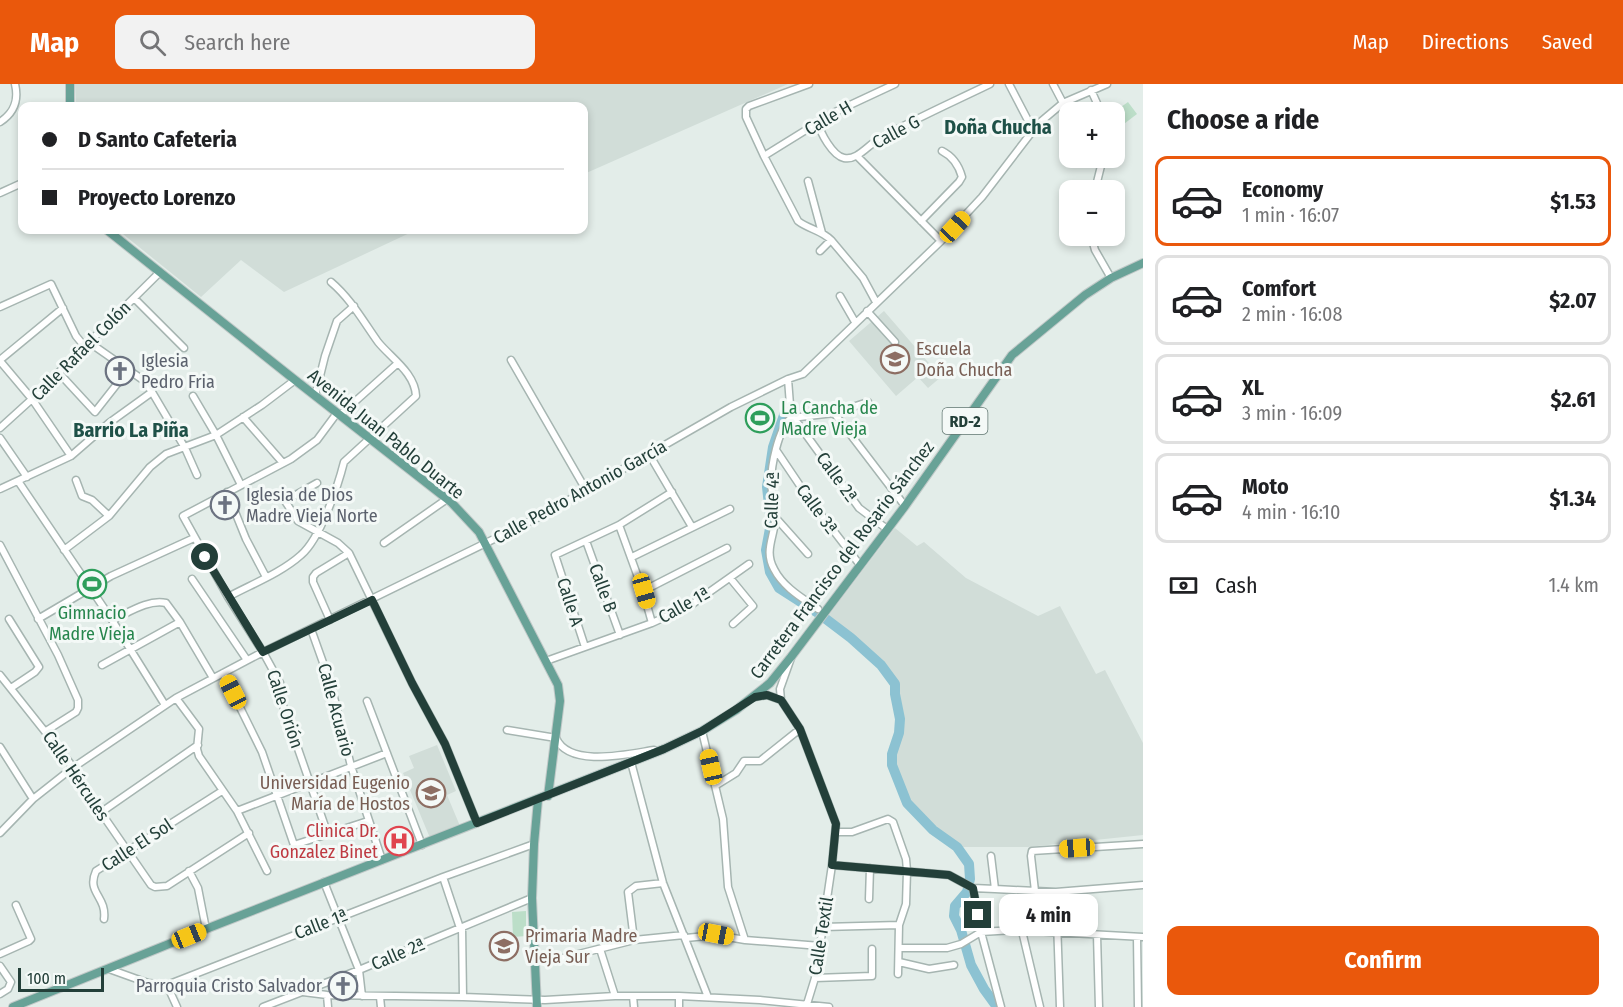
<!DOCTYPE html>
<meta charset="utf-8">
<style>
:root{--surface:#fff;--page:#f2f2f2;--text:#202124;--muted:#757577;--line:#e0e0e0;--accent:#ea580c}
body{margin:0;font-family:"Fira Sans Condensed",sans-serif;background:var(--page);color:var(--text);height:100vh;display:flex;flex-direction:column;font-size:22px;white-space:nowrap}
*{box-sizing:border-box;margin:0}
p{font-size:20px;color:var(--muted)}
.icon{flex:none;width:33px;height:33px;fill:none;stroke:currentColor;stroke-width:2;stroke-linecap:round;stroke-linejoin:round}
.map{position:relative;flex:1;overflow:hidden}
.drawer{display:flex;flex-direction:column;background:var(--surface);width:480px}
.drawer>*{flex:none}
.hud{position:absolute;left:18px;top:18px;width:570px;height:132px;border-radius:12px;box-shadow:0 3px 9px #0003;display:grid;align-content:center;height:132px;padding:0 24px;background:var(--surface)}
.controls{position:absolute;left:1059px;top:18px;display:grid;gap:12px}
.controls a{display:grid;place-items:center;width:66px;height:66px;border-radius:12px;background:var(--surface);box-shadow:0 3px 9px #0003;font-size:30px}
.scale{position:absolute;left:18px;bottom:15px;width:86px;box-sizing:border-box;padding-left:6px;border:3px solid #233f39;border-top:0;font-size:16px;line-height:21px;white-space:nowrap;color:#233f39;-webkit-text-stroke:4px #f4f9f7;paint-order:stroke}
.end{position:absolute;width:27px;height:27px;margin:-14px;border:8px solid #233f39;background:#fff;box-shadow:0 0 0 3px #fff}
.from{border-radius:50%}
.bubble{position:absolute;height:42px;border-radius:12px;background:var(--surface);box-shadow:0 3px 9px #0003;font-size:20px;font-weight:700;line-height:42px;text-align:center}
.car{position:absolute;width:18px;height:36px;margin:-18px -9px;border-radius:8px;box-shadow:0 0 4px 2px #0007;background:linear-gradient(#f5c518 24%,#345 0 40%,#f5c518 0 76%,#345 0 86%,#f5c518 0)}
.hud b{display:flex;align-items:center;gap:21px;height:57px;font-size:22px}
.hud b+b{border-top:2px solid var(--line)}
.hud i{width:15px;height:15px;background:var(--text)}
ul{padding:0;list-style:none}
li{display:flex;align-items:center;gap:18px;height:90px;margin:0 12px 9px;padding:0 12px;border:3px solid var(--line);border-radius:12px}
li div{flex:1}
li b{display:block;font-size:22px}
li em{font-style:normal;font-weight:700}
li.on{border-color:var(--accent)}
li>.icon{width:54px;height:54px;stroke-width:1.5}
h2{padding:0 24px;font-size:27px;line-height:72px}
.pay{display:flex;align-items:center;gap:15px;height:66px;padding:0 24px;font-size:22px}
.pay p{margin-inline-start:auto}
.action{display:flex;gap:12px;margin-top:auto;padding:12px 24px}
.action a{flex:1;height:69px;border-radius:12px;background:var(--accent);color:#fff;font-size:24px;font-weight:700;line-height:69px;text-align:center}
header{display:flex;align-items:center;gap:36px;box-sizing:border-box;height:84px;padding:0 30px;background:var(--accent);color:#fff}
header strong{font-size:28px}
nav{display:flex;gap:33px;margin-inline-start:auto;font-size:21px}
.search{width:420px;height:54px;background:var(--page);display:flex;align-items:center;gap:15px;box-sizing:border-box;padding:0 21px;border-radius:12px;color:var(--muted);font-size:22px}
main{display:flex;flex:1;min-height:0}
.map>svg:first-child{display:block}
.built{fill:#d1ddd8}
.green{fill:#bcdec8}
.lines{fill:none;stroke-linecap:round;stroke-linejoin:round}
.river{stroke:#8cc2d2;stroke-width:10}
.minor-casing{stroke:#a6b5b1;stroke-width:9}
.major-casing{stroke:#c1c9c8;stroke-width:10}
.minor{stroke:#fff;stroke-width:6}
.major{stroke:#68a297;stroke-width:8}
.route{stroke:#233f39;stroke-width:8}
.labels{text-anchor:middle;stroke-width:6;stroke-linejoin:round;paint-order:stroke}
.shield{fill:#f4f9f7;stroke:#627772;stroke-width:1.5}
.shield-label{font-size:16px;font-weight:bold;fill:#233f39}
.street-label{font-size:18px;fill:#233f39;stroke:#f4f9f7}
.education-label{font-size:18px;fill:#785e54;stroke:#f4f9f7;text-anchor:start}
.worship-label{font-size:18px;fill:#5b616d;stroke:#f4f9f7;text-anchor:start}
.leisure-label{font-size:18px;fill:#27864d;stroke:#f4f9f7;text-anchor:start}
.health-label{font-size:18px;fill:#be3a42;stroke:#f4f9f7;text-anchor:end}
.neighbourhood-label{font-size:20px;font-weight:bold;fill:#1f5148;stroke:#f4f9f7}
</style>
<header>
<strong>Map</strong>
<div class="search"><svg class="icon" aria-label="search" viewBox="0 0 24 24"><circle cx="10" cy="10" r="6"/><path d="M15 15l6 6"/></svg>Search here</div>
<nav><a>Map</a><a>Directions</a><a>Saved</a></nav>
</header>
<main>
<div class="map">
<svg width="1143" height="923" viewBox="0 0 1143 923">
<rect width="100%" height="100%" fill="#e3ede9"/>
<path class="built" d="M75,0h713l-204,90v-68h-508z
M118,146h298l-132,62 -43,-32 -40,37z
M884,227l57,66 -13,11 -10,-11 -22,19 -47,-55z
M895,444l22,18 7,-4 42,36 72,38 22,-10 36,68 9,-4 38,73v92l-115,12h-71l-24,-17 -26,-27 -5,-9 -11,-36 8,-25 1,-14 -5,-25v-10l-14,-19 -55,-46z
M437,661l19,46 -9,4 13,31 -30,12 -27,-65 11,-5 -5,-12z"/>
<path class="green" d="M1128,18l9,12 -21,16 -1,-2 -1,-16z
M526,827v25l-13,1 -1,-25z"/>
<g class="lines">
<path class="river" d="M785,328l-12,35 -6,40 4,36 -5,27 4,22 9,16 39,25 33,25 30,27 14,19v10l5,25 -1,14 -7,21v11l15,38 26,27 24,17 12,17 1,15 -3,13 -12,14 -1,10 7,14 10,35 13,24 13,18"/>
<g class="minor-casing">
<path id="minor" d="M809,0l-60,22 -3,3v8l18,39 34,65c10,8 23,9 33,19l32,38 13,24
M1009,0l24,46
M1053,0l10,19
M1091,6l10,22
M0,38c14,-9 19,-21 15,-38
M818,38c2,11 15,34 26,36 13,3 24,-13 35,-19 35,-20 74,-37 111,-55
M764,72l71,-44 60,-28
M857,72l84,85
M808,97l14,52
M1095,106l8,-32
M0,109l22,-10
M921,137l38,-39 3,-5c-3,-11 -10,-21 -20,-26
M1091,152l4,14 16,28
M820,167l11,-11
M840,212l15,26
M134,214l50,50
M0,223l51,-23 25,52 9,11
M867,227l28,31
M90,259l53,37 9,12 33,56 12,27
M0,276l63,-52
M511,276l75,130
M0,277l32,38 39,57
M59,289l36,39 33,-42
M788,295l3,39
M193,312l23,39 25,50
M315,312l10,-40 12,-35 17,-15
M834,329l71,93
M340,331l58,-52
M243,333l40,46
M794,334l65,90 28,21
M0,344l32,-29 128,-127
M0,354l27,39
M776,366l33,49 51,66
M649,370l43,73
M76,396l6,16 10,4 17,16
M18,397l94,139 53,85
M317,399l-32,18 13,20 40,22 11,10 63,130 33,61 32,79
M0,405l71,-33 38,-33 43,-31
M227,408l19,47 20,38
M775,433l33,37
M619,441l24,66 9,32
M586,457l34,94
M384,459l63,-44
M0,461l58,110 20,45v8l-2,4 -30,19
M64,466l45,-34 41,-49 16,-13 50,-19 46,-30 33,-25
M632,473l98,-48
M730,494l23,28 -20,18
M192,495l55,81
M643,507l84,-43
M228,513c24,-13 53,-24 73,-42 19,-16 37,-69 43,-93l72,-66c-1,-23 -25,-38 -38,-54 -15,-21 -27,-43 -47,-60
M818,525c-16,-11 -35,-22 -44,-40 -10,-18 0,-31 1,-49 0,-13 -3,-25 -4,-37 0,-17 7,-54 20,-65l43,-5 34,-11
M9,535l30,48 -4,5 -24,16
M38,535l73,-43 83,-38
M112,536c16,-7 36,-21 54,-17l14,19 33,56
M330,536l-17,-38v-5l3,-4 33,-20
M311,545l20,56 20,81 31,94
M585,563l-30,-92 64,-30 53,-33
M546,577l106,-38 39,-18 58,-41
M102,581l78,-43
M223,589l39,79 32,93 74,-24
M0,591l70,88 1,6 80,116 4,2 12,-1 82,-53
M755,613l12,-2 14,5 19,29 36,95 -4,41 -12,81 -5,32 -8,26
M176,614l23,31 -2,20 2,7 38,55 30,60
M781,616l-1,-11 11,-31
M367,617l55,144
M507,646l49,8c13,30 72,16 98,12
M702,647l21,88 5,68 17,53
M0,663l33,52
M631,678l32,121 45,114
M715,702l21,-13 8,-12h16l40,-32
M237,727l150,-58
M100,729l98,-68
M836,748h16l36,-13 5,3 13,37 1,12 -1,33 -7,21 -1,49
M0,749l33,-34 38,-30 105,-71 87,-46 278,-136 190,-109 57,-28 15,-5 138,-133 41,-44 56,-73 25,-21 44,-19
M328,751l-48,-138v-14l-17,-31 -35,-55 -45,-81 108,-57 26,-19 20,-27
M991,772l4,33
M832,781l117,10 24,13 22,1 61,3 87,-7
M189,787l9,17 8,41
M443,793l17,51
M324,798l35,88 3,26
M973,804l8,44 20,75
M1035,807l-4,-35 1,-5 111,-7
M1056,808l4,115
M869,815l1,-31
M104,835c3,-23 -18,-26 -8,-48l126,-80
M462,843l1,70
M823,843l76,-2
M1022,847l18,76
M1097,851l2,72
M1137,853l1,70
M686,854l30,-3 29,5 75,6
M634,856l-6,-48 8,-6 27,-3
M899,864h48l14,-4 20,-12 33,-2 129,7
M600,865l15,47
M0,870l29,-13 2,-2 -15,-34
M563,874l71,-18 50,-5
M899,878l30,7 25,-4
M0,882l11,16 -3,7 -8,5
M109,885l39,14 19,2 276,-108 91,-33
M815,894l57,-2v-27
M167,901l10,22
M303,908l24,3 136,2 82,3 70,-4h64l81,4 69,7
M327,911l1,12
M633,912l1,11
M380,913l1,10
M263,923l96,-37 173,-72
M679,923v-11"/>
</g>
<g class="major-casing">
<path id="major" d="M70,22v-22
M107,146l188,150 156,122 28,30 79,153 2,16 -12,95
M13,923l193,-78 458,-180 38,-18 34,-21 34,-27 21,-26 114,-151 107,-151 73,-60 26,-17 32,-15
M537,923l-5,-109 2,-54 4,-44"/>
</g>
<use href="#minor" class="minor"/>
<use href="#major" class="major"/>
</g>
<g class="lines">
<path class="route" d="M205,473l58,95 109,-52 40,83 33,61 32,79 187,-74 38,-18 53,-34 12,-2 14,5 19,29 36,95 -4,41 117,10 24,13 5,27"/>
</g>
<defs>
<g id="school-ring" transform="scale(1.5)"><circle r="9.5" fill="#f4f9f7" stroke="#8d6e63" stroke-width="1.5"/><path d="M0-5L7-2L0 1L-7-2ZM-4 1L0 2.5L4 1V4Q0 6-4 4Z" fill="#8d6e63"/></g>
<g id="church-ring" transform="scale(1.5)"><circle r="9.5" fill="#f4f9f7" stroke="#6b7280" stroke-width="1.5"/><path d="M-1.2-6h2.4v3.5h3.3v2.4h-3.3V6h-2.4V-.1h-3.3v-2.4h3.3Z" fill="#6b7280"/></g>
<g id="stadium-ring" transform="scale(1.5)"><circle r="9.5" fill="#f4f9f7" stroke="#2e9e5b" stroke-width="1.5"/><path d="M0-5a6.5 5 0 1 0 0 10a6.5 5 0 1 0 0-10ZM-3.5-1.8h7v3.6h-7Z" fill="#2e9e5b"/></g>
<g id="university-ring" transform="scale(1.5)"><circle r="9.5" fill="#f4f9f7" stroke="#8d6e63" stroke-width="1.5"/><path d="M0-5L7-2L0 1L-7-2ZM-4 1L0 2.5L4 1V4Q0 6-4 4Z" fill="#8d6e63"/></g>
<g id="hospital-ring" transform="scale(1.5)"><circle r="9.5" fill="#f4f9f7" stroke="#e0444e" stroke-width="1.5"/><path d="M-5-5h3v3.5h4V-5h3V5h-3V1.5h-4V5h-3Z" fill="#e0444e"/></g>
</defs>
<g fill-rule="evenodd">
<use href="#school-ring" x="895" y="275"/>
<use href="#church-ring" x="120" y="287"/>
<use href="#stadium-ring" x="760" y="334"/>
<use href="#church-ring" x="225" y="421"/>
<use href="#stadium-ring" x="92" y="500"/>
<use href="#university-ring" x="431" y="709"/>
<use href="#hospital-ring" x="399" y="757"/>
<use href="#university-ring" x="504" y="862"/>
<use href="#church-ring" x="343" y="902"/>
</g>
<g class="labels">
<rect class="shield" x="942.5" y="324" width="45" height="26" rx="4.5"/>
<g class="shield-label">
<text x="965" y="343">RD-2</text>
</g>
<g class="street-label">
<text transform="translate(828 34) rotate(-30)" y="6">Calle H</text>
<text transform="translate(896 48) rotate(-28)" y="6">Calle G</text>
<text transform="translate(81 267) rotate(-45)" y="6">Calle Rafael Colón</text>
<text transform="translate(386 350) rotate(39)" y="6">Avenida Juan Pablo Duarte</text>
<text transform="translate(837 393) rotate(54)" y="6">Calle 2ª</text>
<text transform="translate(580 408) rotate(-29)" y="6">Calle Pedro Antonio García</text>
<text transform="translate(772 416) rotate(-88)" y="6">Calle 4ª</text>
<text transform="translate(817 425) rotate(54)" y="6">Calle 3ª</text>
<text transform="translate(842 476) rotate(-53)" y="6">Carretera Francisco del Rosario Sánchez</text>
<text transform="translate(603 504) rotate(70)" y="6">Calle B</text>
<text transform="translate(570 518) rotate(72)" y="6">Calle A</text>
<text transform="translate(684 521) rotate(-29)" y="6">Calle 1ª</text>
<text transform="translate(285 625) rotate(72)" y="6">Calle Orión</text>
<text transform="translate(336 626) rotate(75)" y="6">Calle Acuario</text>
<text transform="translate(76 692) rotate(56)" y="6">Calle Hércules</text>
<text transform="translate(137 761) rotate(-33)" y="6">Calle El Sol</text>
<text transform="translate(321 840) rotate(-21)" y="6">Calle 1ª</text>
<text transform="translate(821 852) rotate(-81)" y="6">Calle Textil</text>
<text transform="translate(398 870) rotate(-23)" y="6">Calle 2ª</text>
</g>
<g class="education-label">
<text x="916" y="271">Escuela<tspan x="916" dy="21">Doña Chucha</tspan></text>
<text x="410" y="705" text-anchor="end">Universidad Eugenio<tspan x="410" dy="21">María de Hostos</tspan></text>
<text x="525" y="858">Primaria Madre<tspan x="525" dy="21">Vieja Sur</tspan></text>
</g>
<g class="worship-label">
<text x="141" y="283">Iglesia<tspan x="141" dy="21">Pedro Fria</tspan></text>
<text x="246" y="417">Iglesia de Dios<tspan x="246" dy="21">Madre Vieja Norte</tspan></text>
<text x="322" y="908" text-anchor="end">Parroquia Cristo Salvador</text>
</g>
<g class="leisure-label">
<text x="781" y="330">La Cancha de<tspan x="781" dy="21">Madre Vieja</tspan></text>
<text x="92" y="535" text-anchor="middle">Gimnacio<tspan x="92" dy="21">Madre Vieja</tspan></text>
</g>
<g class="health-label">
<text x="378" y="753">Clinica Dr.<tspan x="378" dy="21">Gonzalez Binet</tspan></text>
</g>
<g class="neighbourhood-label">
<text x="998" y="50">Doña Chucha</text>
<text x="131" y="353">Barrio La Piña</text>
</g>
</g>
</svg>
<div class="controls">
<a>+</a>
<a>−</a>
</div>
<div class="scale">100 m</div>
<i class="end from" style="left:205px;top:473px"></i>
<i class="end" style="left:978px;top:831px"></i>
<div class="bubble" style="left:999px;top:810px;width:99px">4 min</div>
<i class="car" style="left:955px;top:143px;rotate:43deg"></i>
<i class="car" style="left:644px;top:507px;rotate:164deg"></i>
<i class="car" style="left:233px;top:608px;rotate:333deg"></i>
<i class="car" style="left:711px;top:683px;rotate:347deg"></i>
<i class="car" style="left:1077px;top:764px;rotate:266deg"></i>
<i class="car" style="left:716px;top:850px;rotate:101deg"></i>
<i class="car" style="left:189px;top:852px;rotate:68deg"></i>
<div class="hud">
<b><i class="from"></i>D Santo Cafeteria</b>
<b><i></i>Proyecto Lorenzo</b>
</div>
</div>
<section class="drawer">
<h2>Choose a ride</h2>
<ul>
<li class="on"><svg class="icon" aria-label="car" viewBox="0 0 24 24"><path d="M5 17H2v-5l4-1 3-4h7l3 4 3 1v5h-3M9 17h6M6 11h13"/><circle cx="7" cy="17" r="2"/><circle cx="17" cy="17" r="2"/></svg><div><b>Economy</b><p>1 min · 16:07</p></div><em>$1.53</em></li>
<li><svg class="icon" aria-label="car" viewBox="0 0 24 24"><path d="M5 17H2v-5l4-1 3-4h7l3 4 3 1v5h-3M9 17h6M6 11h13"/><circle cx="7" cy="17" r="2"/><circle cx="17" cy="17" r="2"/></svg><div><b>Comfort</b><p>2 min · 16:08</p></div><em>$2.07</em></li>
<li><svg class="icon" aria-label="car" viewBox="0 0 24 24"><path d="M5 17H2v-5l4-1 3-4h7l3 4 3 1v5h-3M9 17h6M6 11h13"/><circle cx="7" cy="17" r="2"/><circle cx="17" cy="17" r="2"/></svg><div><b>XL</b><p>3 min · 16:09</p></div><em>$2.61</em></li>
<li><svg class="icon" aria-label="car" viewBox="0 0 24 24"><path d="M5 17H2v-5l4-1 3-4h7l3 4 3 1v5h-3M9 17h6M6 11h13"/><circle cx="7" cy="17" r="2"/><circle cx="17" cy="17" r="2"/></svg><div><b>Moto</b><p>4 min · 16:10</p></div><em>$1.34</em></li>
</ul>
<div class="pay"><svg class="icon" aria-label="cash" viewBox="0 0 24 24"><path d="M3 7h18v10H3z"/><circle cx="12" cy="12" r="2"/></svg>Cash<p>1.4 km</p></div>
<div class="action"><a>Confirm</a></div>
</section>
</main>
